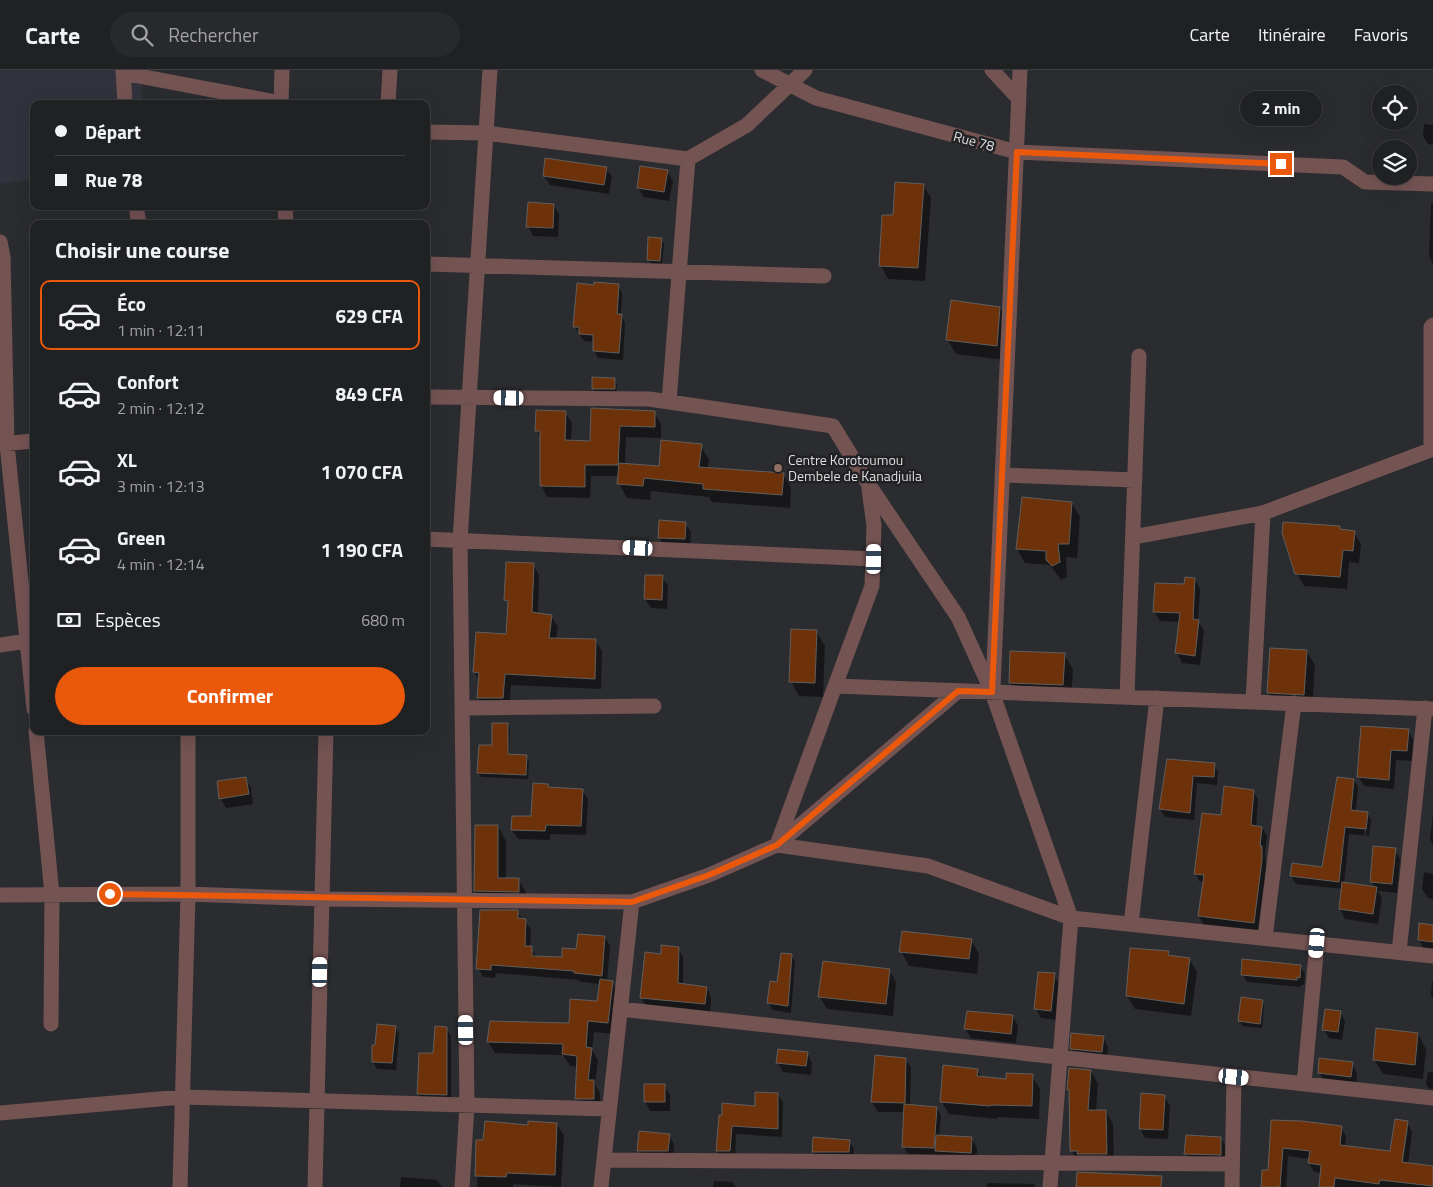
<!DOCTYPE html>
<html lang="fr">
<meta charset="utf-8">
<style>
:root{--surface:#202123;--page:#28292b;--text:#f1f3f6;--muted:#a2a3a6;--line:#3d3e41;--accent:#ea580c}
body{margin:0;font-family:"Titillium Web",sans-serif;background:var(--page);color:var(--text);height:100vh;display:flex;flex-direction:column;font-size:19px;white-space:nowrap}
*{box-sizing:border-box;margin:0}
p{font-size:16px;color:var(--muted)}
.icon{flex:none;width:28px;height:28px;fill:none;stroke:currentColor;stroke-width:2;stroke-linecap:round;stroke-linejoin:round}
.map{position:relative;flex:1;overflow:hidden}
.sheet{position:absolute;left:30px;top:150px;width:400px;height:515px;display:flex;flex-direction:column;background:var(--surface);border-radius:10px;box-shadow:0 5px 20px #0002,0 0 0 1px var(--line)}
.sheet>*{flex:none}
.guide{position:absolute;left:30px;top:30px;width:400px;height:110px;border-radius:10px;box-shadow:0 5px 20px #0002,0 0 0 1px var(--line);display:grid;align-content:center;height:110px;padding:0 25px;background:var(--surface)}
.buttons{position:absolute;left:1372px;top:15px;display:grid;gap:10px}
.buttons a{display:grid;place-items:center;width:45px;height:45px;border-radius:50%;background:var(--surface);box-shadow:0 5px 20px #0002,0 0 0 1px var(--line);font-size:25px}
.end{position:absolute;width:22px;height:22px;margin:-11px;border:6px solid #ea580c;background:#fff;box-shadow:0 0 0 2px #fff}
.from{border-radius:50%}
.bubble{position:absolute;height:35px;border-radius:18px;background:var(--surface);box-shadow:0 5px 20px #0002,0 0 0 1px var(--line);font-size:16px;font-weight:700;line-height:35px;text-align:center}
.car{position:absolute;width:15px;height:30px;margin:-15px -8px;border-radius:6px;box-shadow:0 0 4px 1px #0007;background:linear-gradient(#fff 24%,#345 0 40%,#fff 0 76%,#345 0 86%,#fff 0)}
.guide b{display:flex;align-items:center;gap:18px;height:48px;font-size:19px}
.guide b+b{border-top:1px solid var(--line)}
.guide i{width:12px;height:12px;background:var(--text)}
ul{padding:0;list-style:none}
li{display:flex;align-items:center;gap:15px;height:70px;margin:0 10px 8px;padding:0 15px;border:2px solid transparent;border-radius:10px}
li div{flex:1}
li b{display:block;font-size:19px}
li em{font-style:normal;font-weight:700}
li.active{border-color:var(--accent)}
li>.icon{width:45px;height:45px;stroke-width:1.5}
h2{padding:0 25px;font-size:22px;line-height:60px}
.pay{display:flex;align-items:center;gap:12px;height:55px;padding:0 25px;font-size:19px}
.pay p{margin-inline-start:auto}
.cta{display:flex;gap:10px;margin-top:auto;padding:10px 25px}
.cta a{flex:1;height:58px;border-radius:30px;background:var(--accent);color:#fff;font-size:20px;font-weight:700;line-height:58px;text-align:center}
header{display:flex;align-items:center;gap:30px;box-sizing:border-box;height:70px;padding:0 25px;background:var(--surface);border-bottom:1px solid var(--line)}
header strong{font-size:24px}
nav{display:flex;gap:28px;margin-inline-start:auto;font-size:18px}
.search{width:350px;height:45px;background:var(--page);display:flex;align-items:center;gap:12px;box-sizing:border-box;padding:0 18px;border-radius:28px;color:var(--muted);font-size:19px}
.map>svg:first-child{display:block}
.built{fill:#31323b}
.shadow{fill:#0007;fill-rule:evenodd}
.building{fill:#6e320a;stroke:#615e5c}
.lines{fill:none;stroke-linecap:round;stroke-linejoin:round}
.minor{stroke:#745353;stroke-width:15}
.route{stroke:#ea580c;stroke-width:6}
.education-dot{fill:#8d6e63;stroke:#222225;stroke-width:2}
.labels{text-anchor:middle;stroke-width:5;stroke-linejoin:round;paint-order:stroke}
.street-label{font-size:14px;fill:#dcddde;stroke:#222225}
.poi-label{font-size:14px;fill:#dcddde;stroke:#222225;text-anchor:start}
</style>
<header>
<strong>Carte</strong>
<div class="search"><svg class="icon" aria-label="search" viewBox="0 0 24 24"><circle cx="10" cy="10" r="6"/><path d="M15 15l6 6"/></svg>Rechercher</div>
<nav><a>Carte</a><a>Itinéraire</a><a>Favoris</a></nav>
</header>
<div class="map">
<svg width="1433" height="1117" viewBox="0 0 1433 1117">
<rect width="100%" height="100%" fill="#2b2c2f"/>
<path class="built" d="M0,0h140l3,34h-109v75l-34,5z"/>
<path class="shadow" d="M1424,54l9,1v20l-5,-1 -5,-8z
M606,98l6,9 -3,17 -59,-9 -6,-9z
M667,101l6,10 -4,20 -25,-4 -6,-9z
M923,115l8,13 -6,83 -37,-2 -7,-13 13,-49z
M1431,133h2v61l-4,-8z
M554,135l5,9 -1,23 -25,-1 -5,-10z
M661,170l3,4 -2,21 -11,-1 -3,-5z
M578,214l40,2 4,7 -1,22 4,8 -2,37 -25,-2 -4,-7v-9l-10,-1 -5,-7 -4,-7z
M1000,238l8,14 -3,38 -49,-6 -9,-15z
M614,309l3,5 -1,9h-20l-3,-4z
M593,339l61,4 7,11v14l-35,-1 -1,27 35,3 41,-21 8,14 -1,9 75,5 8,14 -1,20 -78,-6 -3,-5 -58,-6 -1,9 -23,-2 -8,-14v-8h-28l-1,22 -43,-1 -6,-12v-47l-4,-7 28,-19 7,11 -1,19 21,1z
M1072,433l8,14 -3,41 -11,-1 1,20 -6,3 -11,-15 -25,-2 -8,-14z
M685,453l6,9 -1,16 -25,-1 -6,-10z
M1340,457l2,4 12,1 7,12 -2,19 -10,-1 -2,27 -43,-3 -7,-13z
M533,494l6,11 -1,39 13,2 7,11 -2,12 39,1 7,11 -1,38 -90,-4 -2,24h-25l-6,-11 1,-18 -5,-8 33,-37 2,-30 -3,-5z
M662,507l6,9 -1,23 -16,-1 -6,-9z
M1195,509l5,10 -2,32 6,10 -4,34 -18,-2 -5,-10 3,-31 -20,-1 -6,-10z
M816,561l9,15 -2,51 -24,-1 -8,-15z
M1306,581l9,14 -3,43 -35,-1 -9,-14z
M1064,585l9,14 -2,31 -53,-2 -8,-15z
M508,654l2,5 -1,26 17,1 3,5 -1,18 -47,-2 -3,-4z
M1408,660l5,10 -1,21 -16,-1 -2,29 -30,-3 -6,-10z
M1214,694l4,8 -1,13 -20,-2 -3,37 -29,-3 -5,-8 4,-31z
M246,708l5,10 2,16 -27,4 -6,-10z
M1354,710l4,7 -2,24 11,2 4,7 -2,16 -20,-2 -5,50 31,4 -4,-7 24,-31 5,9 -3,34 -19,-2 4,7 -4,26 -33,-5 -5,-10 3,-20 -47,-5 -5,-8 32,-8zM1366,748h2l-2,17h-2z
M547,715l2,4 33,1 6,9 -2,36 -36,-1v6l-32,-1 -6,-9 20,-12z
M1253,721l5,8 -2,28 6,1 5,8 -2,17 1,16 -8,62 -54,-6 -5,-9 5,-34h-4l-5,-9 27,-57z
M1433,743v32l-3,-6z
M498,756l8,15v38h12l9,15 -43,12 -9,-15z
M1424,802l9,2v25l-5,-1 -6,-9z
M517,842l14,17 -1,19 7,9 26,2 42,-22 5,9 -3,35 5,1 7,12 -5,40 -20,-2 -2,18 6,10 -3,24 5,9v17h-17l-7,-12 2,-31 -8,-1 -7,-11 -68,-2 -7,-11 82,-18 28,-22 3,-18 -20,-2 -2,-2 -83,-7 -1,5 -12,-1 -5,-9z
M1433,856v24l-9,-1 -5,-9z
M971,870l8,14 -2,20 -68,-8 -8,-15z
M678,878l5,9v28l24,3 4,9 -1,15 -64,-6 -5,-9 21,-42z
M1168,882l3,4 18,3 8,13 -6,44 -56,-7 -8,-13z
M791,885l4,7 -4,51 -19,-3 -3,-7z
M1300,896l5,8 -1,11h-3v2l-54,-5 -5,-8z
M889,900l7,12 -3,34 -66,-7 -7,-12z
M1054,904l5,10 -3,36 -15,-2 -5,-9z
M1432,912h1v17l-2,-4z
M1262,931l2,4 -2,23 -20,-2 -2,-5z
M1340,942l5,9 -3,19 -13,-2 -6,-9z
M1012,946l6,9 -2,18 -45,-5 -6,-9z
M395,957l4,7 -3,36 -19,-1 -4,-7 3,-16z
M446,958l5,8v67l-28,-1 -5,-8z
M1418,964l8,15 -3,30 -40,-5 -9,-15z
M1103,967l5,10 -1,14 -30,-3 -6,-9z
M807,983l5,10 -1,12 -28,-3 -5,-9z
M877,987l29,2 5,9 -1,38 27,2 4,8 -2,20 32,2 6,10 -1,14 -38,-7 -30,-1 -5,-8 2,-34h-27l-6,-10z
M1352,993l5,10 -1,13 -31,-4 -6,-10z
M1070,999l21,2 7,13 -2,27h10l7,13 1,43 -35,-3 -7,-13 -1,-57 -3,-4z
M977,1000l5,8 25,3 25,-5 8,13 -1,30 -41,-2 -1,2 -48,-5 -8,-13z
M1428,1002h5v17l-4,-1 -3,-4z
M664,1015l6,10v16h-20l-5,-10z
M778,1024l5,9 -1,34 -46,-3 -1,26h-13l-5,-9 3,-35 36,-9z
M1164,1026l6,10 -2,33 -23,-1 -5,-10z
M1272,1052l69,5 5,9 -1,10 47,6 15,-30 5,10 -4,32 25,3v20h-113l1,-14 -7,-1 -5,-9 1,-4 -22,-3 -2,31h-24l7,-15zM1406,1059h2l-6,40 -2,-1z
M557,1054l7,12 -3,51 -48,-3v3h-36l1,-46 6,1 45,-16z
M669,1065l5,9 -1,16h-29l-6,-9z
M1221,1068l5,10 -1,16 -34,-1 -5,-9z
M849,1071l5,8 -1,10h-36l-4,-7z
M401,1107l36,3 5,7h-42z
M714,1111l18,1 4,5h-23z
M987,1113l47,1 1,3h-48z"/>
<path class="building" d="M545,88l62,9 -3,18 -61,-9z
M640,96l28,4 -4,22 -27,-4z
M895,112l29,2 -6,84 -39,-2 3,-51h11z
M528,132l26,2 -1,24 -27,-1z
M648,167l14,1 -2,23 -13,-1z
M594,212l25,2 -2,30h5l-3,39 -26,-2v-16l-14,-1v-7h-6l4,-44 17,2z
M951,230l49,7 -3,39 -51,-6z
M592,307l23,1v11h-23z
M591,338l64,3v16l-35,-1 -2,39h-33v22l-45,-1v-55h-5l1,-21 30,1 -1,29 25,1z
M661,370l41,4 -3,23 85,6 -2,22 -79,-6v-5l-59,-6 -1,8 -26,-2 2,-21 40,3z
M1022,427l50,5 -3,42h-11l2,18 -8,4 -6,-6v-9l-30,-2z
M659,450l27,2 -1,17 -27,-1z
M1283,452l57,4v3l15,2 -2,20 -10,-1 -3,27 -45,-3 -13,-41z
M506,492l28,1 -2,49 20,3 -3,23 47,1 -1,40 -90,-5 -2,24h-26l2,-25 -6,-1 3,-40 30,2 2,-33 -4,-1z
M645,505h18l-1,25 -18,-1z
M1185,507l10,1 -2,41 6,1 -4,36 -20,-3 5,-40 -27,-1 2,-29 29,1z
M791,559l26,1 -2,53 -26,-1z
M1270,578l37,2 -3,45 -37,-2z
M1010,581l55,2 -2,32 -54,-2z
M492,653h16v31l19,1 -1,20 -49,-2 2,-28h13z
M1361,656l48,3 -2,22 -16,-1 -2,30 -32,-3z
M1167,689l48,4 -1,14 -21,-1 -3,37 -31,-4z
M246,707l3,17 -30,5 -2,-18z
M1337,707l17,2 -3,31 17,2 -2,17 -21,-2 -6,55 -49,-6 2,-13 30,4z
M533,713l15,1v3l35,2 -2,37 -35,-1 -1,6 -34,-1 1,-14h19z
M1224,716l30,4 -3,35 11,2 -2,19h2v14l-8,63 -56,-7 6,-41 -10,-1 8,-61 19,2z
M475,755h23v53h21v14l-45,-1z
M1373,776l23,2 -4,36 -22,-2z
M1342,812l35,5 -4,27 -34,-5z
M480,840h38v8l8,1 -1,27h7v10l30,1v-9l14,1 2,-15 27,2 -3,40 -28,-3v-2l-83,-6v5l-15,-1z
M1419,853l14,2v17l-15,-2z
M902,861l70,8 -3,20 -70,-7z
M661,875l18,2 -1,36 29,4 -2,17 -65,-6 5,-46 16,2z
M1130,878l39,3 -1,4 22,3 -6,46 -58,-8z
M781,883l11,1 -4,52 -21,-3 3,-22 7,1z
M1242,889l59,6 -1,13 -3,-1v3l-56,-5z
M823,891l67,8 -4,35 -68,-7z
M1038,902l17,1 -4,38 -17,-2z
M600,909l13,2 -5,42 -20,-2 -2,26 6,1 -4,32h6v19h-19l2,-43 -15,-2 1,-10 -76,-2 3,-21 79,2 1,-24 27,2z
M1241,927l22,3 -3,24 -22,-3z
M1325,939l16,2 -3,21 -16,-2z
M967,941l46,4 -2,19 -47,-5z
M377,954l19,2 -4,37 -20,-1v-17h3z
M435,956l12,1v68l-30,-1 2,-41h14z
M1376,958l42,5 -3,32 -42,-5z
M1071,963l33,3 -2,16 -32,-3z
M778,979l30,3 -2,14 -30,-3z
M875,985l31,3 -1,45 -34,-1z
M1319,988l34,4 -2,15 -33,-4z
M943,995l35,4 -1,7 29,3v-6l27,1 -1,32 -41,-1 -1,1 -50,-4z
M1069,998l22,2 -3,40h18l1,44h-30l1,-3h-8l-1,-61h-2z
M644,1014h21v18h-21z
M755,1022l23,1v36l-46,-3 -2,25h-14l3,-36h3v-12l33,3z
M1141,1023l24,2 -2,35 -24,-1z
M904,1034l33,3 -3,41 -32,-1z
M1395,1049l13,2 -6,41 31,4v20l-53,-6 -1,4 -44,-6 -1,9h-15l2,-22 -13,-2 2,-12 -27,-3 -3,39h-19l1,-17h6l3,-50 31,1 40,5 -2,19 50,6z
M485,1051l43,4v-4l29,2 -2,52 -48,-2 -1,4 -31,-1 1,-36h7z
M639,1061l31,3 -2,17h-31z
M936,1065l36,2 -1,16 -36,-2z
M1186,1065l35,2v18l-37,-1z
M813,1067l37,3 -1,12h-37z
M1077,1102l85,4 -1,11h-85z"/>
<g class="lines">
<path class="minor" d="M123,0l2,34
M762,0l54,28 201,54 326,15 22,15 68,2
M992,0l27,29
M123,3l158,30
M281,34l1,-34
M388,34l2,-34
M426,62l60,1 202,26 59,-34 58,-55
M136,136l3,18
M285,136l1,18
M0,172l3,15 4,187 27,265
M426,194l398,12
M426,327l223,2 184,27 36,59 89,132 34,75 79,226 -21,269
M669,332l19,-243
M0,374l34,-3
M1431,380v-123l2,-2
M1002,405l133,5
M1133,467l130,-24 170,-64
M426,469l448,20
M0,575l34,-5
M835,616l37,-100 2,-60 -5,-37
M993,618l27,-618
M1127,627l12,-341
M1253,632l10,-189
M462,638l192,-2
M36,661l16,163 -1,130
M778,774l180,-153
M777,775l58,-159 598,23
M0,825l188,-1 134,5 310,3 77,-27 68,-30 151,21 143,52 362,38
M1131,854l26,-226
M1265,868l29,-235
M1399,882l26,-244
M620,939l813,89
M1304,1014l13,-141
M0,1043l182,-16 427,12
M604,1090l628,4
M180,1117l8,-293v-163
M315,1117l11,-456
M462,1117l5,-82 -7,-564 30,-471
M601,1117l31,-285
M1232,1117l2,-110"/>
</g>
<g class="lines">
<path class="route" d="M110,824l522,8 77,-27 68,-30 181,-154 34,1 25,-540 264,12"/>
</g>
<circle class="education-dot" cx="778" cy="398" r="5"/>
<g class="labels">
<g class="street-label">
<text transform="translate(974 71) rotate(15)" y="5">Rue 78</text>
</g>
<g class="poi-label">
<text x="788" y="395">Centre Korotoumou<tspan x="788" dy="16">Dembele de Kanadjuila</tspan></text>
</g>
</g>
</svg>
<div class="buttons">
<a><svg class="icon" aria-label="locate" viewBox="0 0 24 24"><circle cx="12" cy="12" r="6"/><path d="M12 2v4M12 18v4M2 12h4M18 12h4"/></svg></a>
<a><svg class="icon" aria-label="layers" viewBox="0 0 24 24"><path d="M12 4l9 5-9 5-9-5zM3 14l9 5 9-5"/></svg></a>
</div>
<i class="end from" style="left:110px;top:824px"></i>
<i class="end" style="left:1281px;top:94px"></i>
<div class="bubble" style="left:1240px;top:21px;width:82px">2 min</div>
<i class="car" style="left:509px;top:328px;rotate:271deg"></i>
<i class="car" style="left:638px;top:478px;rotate:273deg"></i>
<i class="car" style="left:874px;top:489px;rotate:1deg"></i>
<i class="car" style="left:1317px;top:873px;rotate:185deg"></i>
<i class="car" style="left:320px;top:902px;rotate:1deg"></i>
<i class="car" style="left:466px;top:960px;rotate:359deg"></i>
<i class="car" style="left:1234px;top:1007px;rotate:96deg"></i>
<div class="guide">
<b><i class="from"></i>Départ</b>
<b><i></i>Rue 78</b>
</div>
<section class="sheet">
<h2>Choisir une course</h2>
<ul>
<li class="active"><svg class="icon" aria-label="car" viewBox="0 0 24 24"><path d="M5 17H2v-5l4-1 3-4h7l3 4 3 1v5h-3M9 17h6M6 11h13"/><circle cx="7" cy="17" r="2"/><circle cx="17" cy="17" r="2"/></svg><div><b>Éco</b><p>1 min · 12:11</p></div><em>629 CFA</em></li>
<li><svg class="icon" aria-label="car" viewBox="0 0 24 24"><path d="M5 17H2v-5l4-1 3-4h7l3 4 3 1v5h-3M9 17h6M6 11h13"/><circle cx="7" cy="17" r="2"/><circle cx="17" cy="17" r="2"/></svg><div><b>Confort</b><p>2 min · 12:12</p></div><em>849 CFA</em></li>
<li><svg class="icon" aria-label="car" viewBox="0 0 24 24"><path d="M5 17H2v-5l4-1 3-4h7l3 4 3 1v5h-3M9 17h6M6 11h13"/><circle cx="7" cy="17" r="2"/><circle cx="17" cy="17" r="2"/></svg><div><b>XL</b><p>3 min · 12:13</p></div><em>1 070 CFA</em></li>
<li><svg class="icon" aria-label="car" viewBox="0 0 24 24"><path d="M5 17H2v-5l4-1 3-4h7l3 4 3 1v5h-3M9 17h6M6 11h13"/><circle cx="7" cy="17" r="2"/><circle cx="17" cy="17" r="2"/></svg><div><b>Green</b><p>4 min · 12:14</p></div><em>1 190 CFA</em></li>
</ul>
<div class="pay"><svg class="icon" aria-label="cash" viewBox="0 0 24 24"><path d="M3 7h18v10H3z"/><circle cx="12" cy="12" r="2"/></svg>Espèces<p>680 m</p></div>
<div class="cta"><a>Confirmer</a></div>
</section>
</div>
